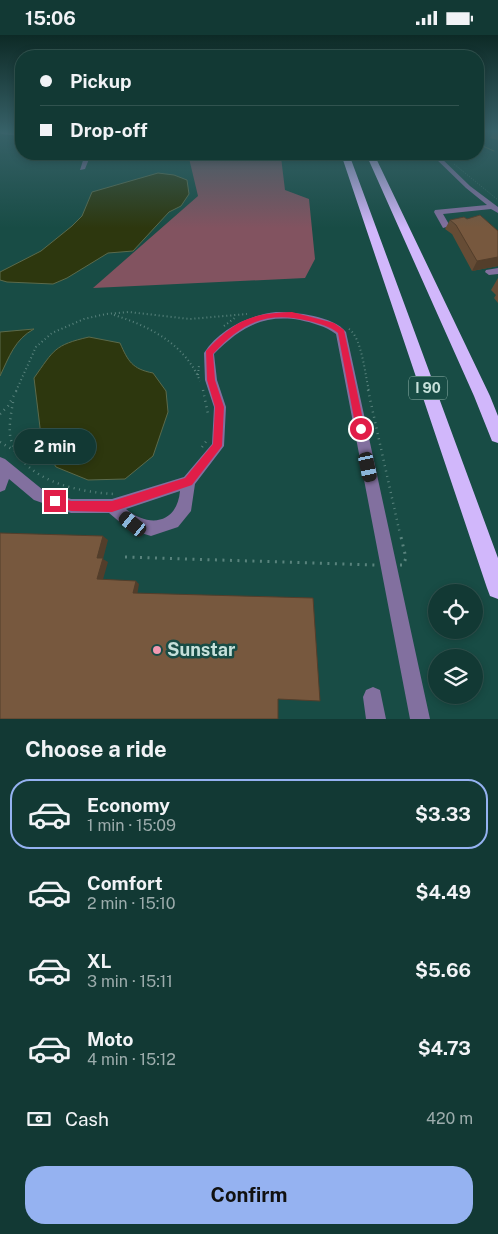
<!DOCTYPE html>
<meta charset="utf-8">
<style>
:root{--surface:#123934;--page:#1f4440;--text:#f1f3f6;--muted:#9cacac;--line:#31534f;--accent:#95b2f1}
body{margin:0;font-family:"Public Sans",sans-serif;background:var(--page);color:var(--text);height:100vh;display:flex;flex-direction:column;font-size:19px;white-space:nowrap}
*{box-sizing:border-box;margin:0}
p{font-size:16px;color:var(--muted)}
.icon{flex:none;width:28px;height:28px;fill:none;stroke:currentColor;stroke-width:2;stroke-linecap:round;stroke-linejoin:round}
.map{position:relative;height:684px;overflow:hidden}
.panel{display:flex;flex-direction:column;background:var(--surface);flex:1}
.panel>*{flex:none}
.top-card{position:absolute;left:15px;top:15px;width:469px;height:110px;border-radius:20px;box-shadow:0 2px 8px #0003,0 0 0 1px var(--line);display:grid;align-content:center;height:110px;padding:0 25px;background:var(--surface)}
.buttons{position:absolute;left:428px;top:549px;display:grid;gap:10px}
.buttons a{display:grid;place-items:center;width:55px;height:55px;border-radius:50%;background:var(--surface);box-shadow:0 2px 8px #0003,0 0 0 1px var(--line);font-size:25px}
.end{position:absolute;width:22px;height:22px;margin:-11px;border:6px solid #e11d48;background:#fff;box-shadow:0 0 0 2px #fff}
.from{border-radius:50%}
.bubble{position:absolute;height:35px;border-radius:18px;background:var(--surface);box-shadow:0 2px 8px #0003,0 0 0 1px var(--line);font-size:16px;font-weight:700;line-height:35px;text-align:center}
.car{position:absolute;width:15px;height:30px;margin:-15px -8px;border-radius:6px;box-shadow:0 0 4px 1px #0007;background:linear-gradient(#222 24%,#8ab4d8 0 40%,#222 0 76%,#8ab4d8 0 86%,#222 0)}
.top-card b{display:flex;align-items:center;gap:18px;height:48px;font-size:19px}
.top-card b+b{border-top:1px solid var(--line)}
.top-card i{width:12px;height:12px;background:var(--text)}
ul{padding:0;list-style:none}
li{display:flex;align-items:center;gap:15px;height:70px;margin:0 10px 8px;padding:0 15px;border:2px solid transparent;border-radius:20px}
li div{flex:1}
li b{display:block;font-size:19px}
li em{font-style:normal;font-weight:700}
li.current{border-color:var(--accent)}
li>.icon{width:45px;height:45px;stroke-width:1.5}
h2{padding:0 25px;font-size:22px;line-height:60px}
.pay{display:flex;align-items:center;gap:12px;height:55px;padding:0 25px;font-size:19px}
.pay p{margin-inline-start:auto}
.cta{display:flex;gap:10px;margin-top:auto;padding:10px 25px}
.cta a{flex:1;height:58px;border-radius:20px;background:var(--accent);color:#111;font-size:20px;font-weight:700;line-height:58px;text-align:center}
.status{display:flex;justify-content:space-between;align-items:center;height:35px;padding:0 25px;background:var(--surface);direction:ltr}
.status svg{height:14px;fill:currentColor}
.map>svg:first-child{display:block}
.green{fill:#825360}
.water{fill:#2d370e;stroke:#5b6a4b}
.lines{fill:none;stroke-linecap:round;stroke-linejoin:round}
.stream{stroke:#5b6a4b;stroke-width:1}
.path-far3{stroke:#59837d;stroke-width:1;stroke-dasharray:0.5 2;stroke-linecap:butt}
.path-far2{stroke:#59837d;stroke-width:2;stroke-dasharray:1 3;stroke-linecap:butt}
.path-far1{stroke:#59837d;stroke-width:2.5;stroke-dasharray:1 4.5;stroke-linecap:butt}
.path{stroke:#59837d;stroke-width:3;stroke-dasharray:2 5.5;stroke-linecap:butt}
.minor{fill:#82709f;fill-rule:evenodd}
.highway{fill:#d1b7fb;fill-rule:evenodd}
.wall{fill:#664c35}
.shaded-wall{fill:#533e2b}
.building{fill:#77583e;stroke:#533e2b}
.route{fill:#e11d48}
.poi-dot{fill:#f19ab2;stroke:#184c45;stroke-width:2}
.labels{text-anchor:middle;stroke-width:5;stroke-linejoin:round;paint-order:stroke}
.shield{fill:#184c45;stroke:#92b4ad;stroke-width:1}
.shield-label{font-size:14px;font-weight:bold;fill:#c6e0da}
.near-poi-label{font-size:18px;font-weight:bold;fill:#c6e0da;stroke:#184c45;text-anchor:start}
</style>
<div class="status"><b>15:06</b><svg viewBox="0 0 49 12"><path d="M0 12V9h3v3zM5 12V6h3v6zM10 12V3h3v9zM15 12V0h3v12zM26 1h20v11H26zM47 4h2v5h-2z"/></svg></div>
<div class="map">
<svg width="498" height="684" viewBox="0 0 498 684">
<rect width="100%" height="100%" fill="#184c45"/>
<path class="green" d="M188,119h83l10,3 4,33 24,9 6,60 -10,19 -212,10 105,-92z"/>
<path class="water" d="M158,138l16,2 13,5 2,14 -8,12 -12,6 -36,39 -25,2 -41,25 -14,6 -46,-2 -7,-2v-8l41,-21 31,-25 10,-10 10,-24z
M34,294c-19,10 -25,28 -34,47v-44z
M89,302l31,6c8,18 12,26 33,30l13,18 2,21 -15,44 -28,23 -37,1 -32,-13 -14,-23 -8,-66c20,-28 20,-33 55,-41z"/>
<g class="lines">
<path class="stream" d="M478,109l16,7"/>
<path class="path-far3" d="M454,129l44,36"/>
<path class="path-far2" d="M114,280c35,11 71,29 86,66
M224,291l12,-9
M349,294c13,9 16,46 20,62
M198,340l1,-10
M16,356l20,-44 16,-14 32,-14 22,-5 23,-2 61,7 57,-5"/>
<path class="path-far1" d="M203,355l5,24
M368,355l32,144
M13,367c-2,12 -5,26 -2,38 12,41 67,52 103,54
M0,379l8,-8 9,-16
M0,407l15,9
M202,412l6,-8"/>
<path class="path" d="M125,522l251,8
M400,530h3l3,-7 -6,-25"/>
<path class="minor" d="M0,97h21v4l-20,-2z
M85,119h6l-6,15 -5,1z
M431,119h6l33,32 28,21v6l-7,-4 -48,5 7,12 -7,2 -9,-16 1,-2 52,-5 -21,-17z
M498,233v6l-9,1 -4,-3 1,-2z
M276,277c19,0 58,4 70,20l84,387h-20l-74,-385c-11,-8 -23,-11 -36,-14 -38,-6 -60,8 -86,34l3,26 9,27 -2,39 -29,38 -4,27 -13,16 -27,9 -23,-7 -19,-16h-38l-37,-13 -25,-21 -4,11 -5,2v-35l5,2 38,31 28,9h41l72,-22 28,-33 2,-37 -9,-27 -1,-27c15,-24 45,-38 72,-41zM180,456c-3,33 -31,37 -54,18z
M373,652l7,3 6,29h-20l-3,-22 3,-7z"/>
<path class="highway" d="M341,119h8l149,404v41l-8,-3 -3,-8z
M366,119h8l116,242 8,20v27l-6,-2 -18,-45z"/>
</g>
<path class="wall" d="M493,97h5v8l-8,-2z
M467,184l31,12v35l-26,5 -20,-37 -7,-5 5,-9z
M498,243v25l-4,-5 2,-3 -5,-5z"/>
<path class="shaded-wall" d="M498,222v9l-26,5 5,-10z
M103,501l5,4 -5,19 5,3 -6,21 -5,-4v-21z
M136,546l3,3 -2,12 -4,-3z"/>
<path class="building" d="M480,180l18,16v26l-21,4 -21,-36 -6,-5 14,-3 3,2z
M0,498l103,3 -6,22h6l-6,21 39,2 -3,12 180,5 7,103 -42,-2v20h-278z"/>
<linearGradient id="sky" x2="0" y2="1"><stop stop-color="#0d2a26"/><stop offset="0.5" stop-color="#376168"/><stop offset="1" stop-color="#376168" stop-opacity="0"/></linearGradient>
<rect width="498" height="193" fill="url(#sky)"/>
<path class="route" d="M292,277l42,11 10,7 21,99 -1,3h-7l-1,-3 -18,-96c-9,-7 -18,-9 -29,-12 -42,-11 -68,2 -96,33l2,26 9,27 -2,39 -30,39 -80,27 -41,-1 -20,-7 -1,-3 1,-4 4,-1 16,5h41l73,-23 28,-34 2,-37 -8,-27 -1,-29c28,-30 45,-38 86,-39z"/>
<circle class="poi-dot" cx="157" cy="615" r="5"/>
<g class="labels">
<rect class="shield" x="409" y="341.5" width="38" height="23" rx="4"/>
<g class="shield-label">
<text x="428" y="358">I 90</text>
</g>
<g class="near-poi-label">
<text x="167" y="621">Sunstar</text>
</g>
</g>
</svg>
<div class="buttons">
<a><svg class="icon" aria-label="locate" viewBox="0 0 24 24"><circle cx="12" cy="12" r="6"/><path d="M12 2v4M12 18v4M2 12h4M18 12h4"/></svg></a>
<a><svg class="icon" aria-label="layers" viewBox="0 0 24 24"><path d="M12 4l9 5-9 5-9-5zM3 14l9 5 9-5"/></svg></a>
</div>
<i class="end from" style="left:361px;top:394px"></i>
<i class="end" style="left:55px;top:466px"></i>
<div class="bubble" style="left:14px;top:394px;width:82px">2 min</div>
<i class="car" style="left:368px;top:432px;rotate:168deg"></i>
<i class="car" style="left:133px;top:489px;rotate:309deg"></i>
<div class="top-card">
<b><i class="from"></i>Pickup</b>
<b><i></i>Drop-off</b>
</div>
</div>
<section class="panel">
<h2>Choose a ride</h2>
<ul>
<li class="current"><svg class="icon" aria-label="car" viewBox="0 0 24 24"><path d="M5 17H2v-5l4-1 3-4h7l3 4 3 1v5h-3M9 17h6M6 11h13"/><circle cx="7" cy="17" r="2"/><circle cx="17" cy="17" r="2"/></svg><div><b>Economy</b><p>1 min · 15:09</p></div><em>$3.33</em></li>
<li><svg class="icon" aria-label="car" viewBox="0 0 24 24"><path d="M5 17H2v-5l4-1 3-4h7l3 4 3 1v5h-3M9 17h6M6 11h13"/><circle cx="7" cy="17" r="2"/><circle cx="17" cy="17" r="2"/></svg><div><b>Comfort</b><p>2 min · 15:10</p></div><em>$4.49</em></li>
<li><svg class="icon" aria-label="car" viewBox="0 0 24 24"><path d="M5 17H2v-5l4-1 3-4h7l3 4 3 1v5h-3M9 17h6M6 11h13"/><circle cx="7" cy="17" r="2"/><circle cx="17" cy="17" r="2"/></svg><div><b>XL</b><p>3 min · 15:11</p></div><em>$5.66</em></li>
<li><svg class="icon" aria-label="car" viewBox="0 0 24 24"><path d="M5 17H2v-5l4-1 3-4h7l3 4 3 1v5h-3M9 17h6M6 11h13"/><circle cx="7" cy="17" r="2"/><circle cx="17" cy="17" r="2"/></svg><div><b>Moto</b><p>4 min · 15:12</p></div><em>$4.73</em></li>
</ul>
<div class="pay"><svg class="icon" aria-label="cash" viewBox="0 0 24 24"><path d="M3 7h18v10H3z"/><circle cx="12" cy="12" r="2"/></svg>Cash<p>420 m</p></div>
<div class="cta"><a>Confirm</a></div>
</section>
